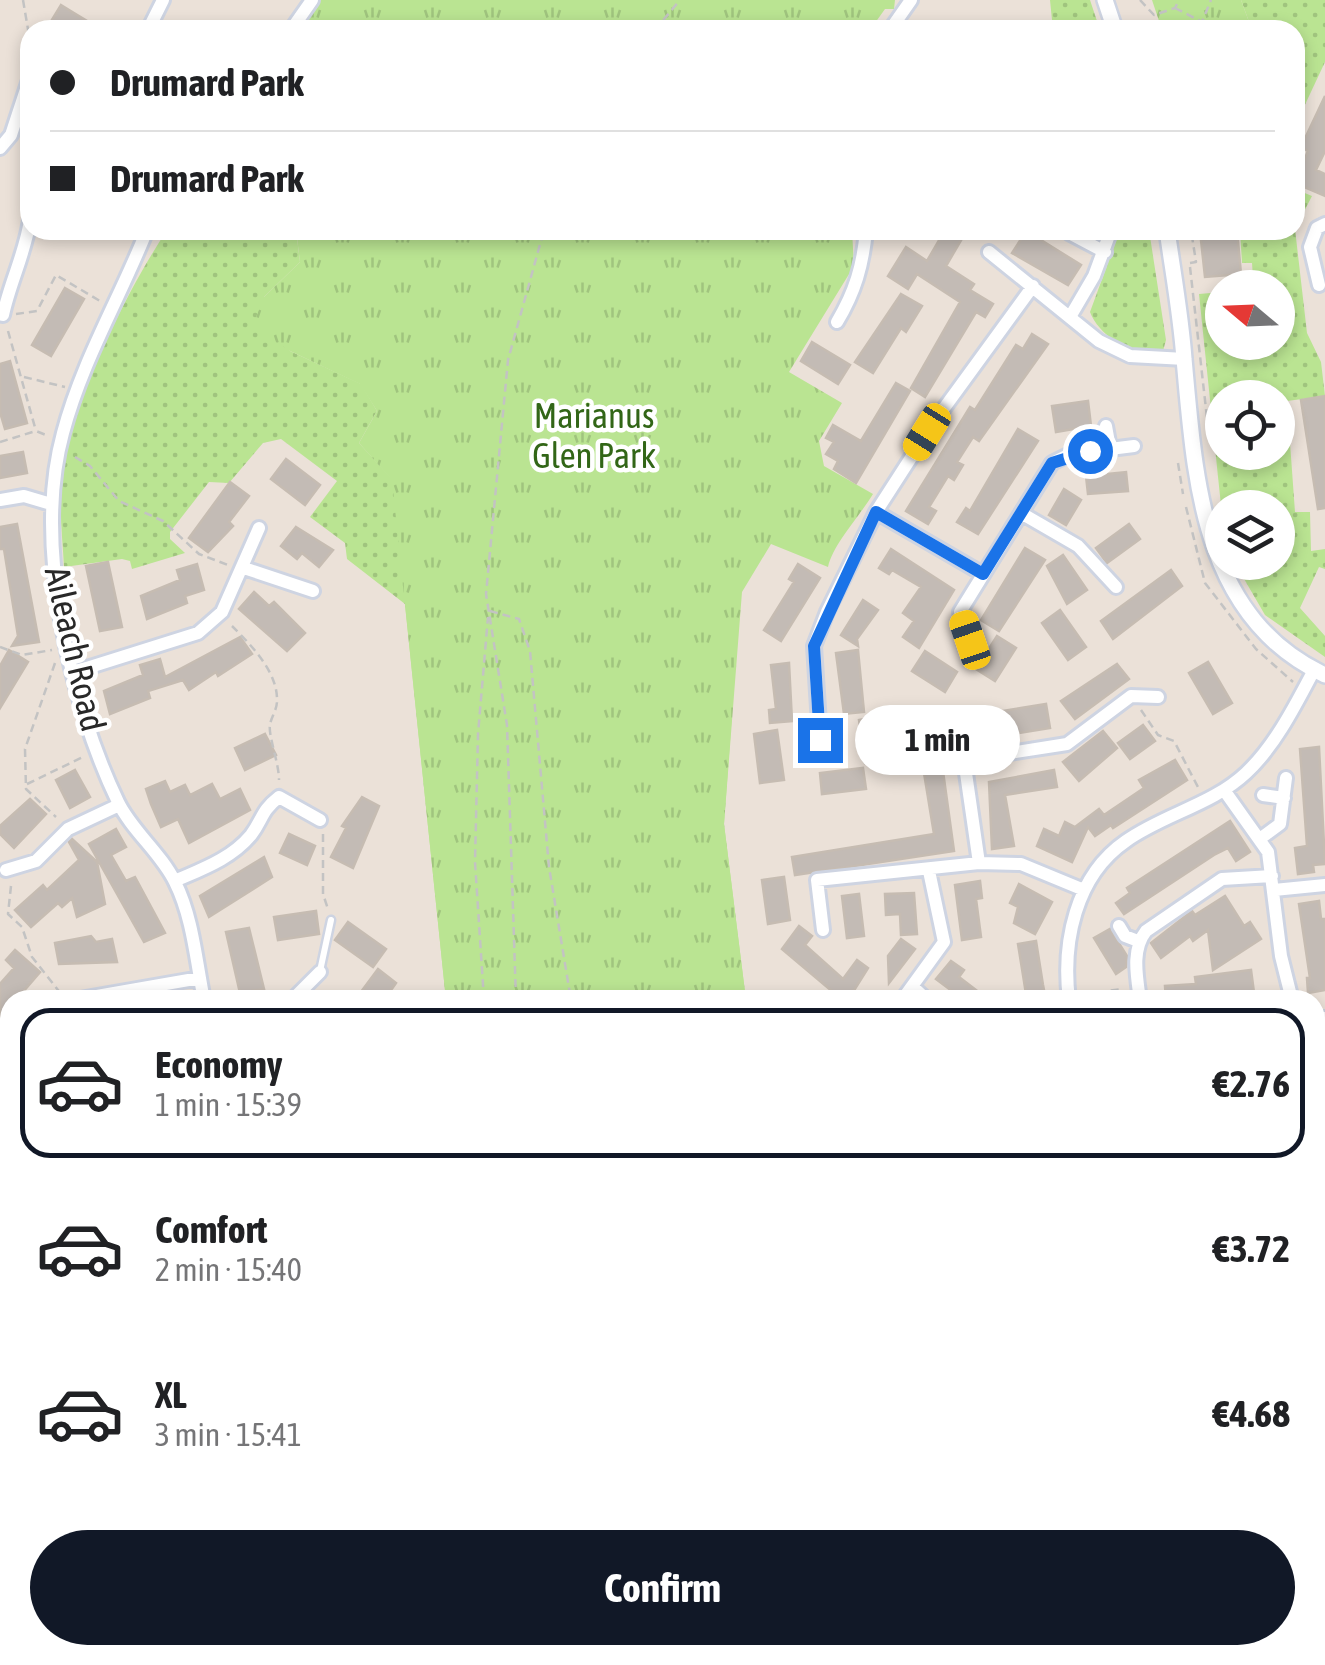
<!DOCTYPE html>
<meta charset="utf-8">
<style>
:root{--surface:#fff;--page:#f6f6f6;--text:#202124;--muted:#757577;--line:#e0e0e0;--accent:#111827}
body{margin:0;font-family:"Asap Condensed",sans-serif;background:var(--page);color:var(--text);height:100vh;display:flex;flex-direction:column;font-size:38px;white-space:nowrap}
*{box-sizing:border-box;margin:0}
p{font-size:32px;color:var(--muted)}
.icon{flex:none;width:55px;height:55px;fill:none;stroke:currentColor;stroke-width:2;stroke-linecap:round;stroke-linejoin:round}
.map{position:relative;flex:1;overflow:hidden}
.sheet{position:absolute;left:0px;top:990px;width:1325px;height:675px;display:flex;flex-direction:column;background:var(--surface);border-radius:30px 30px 0 0;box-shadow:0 5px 15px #0003}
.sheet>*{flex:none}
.top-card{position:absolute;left:20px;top:20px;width:1285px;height:220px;border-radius:30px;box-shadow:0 5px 15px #0003;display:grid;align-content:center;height:220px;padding:0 30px;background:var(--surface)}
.needle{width:65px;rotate:289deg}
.buttons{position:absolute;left:1205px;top:270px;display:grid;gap:20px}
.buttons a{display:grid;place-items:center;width:90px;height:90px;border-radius:50%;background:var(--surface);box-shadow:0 5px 15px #0003;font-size:50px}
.end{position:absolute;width:45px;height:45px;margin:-22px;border:12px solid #1a73e8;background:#fff;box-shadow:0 0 0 5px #fff}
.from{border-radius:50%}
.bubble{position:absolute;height:70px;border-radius:35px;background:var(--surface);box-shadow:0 5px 15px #0003;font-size:32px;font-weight:700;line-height:70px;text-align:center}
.car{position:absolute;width:30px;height:60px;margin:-30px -15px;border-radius:12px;box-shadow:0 0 8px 2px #0007;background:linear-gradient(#f5c518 24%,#345 0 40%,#f5c518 0 76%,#345 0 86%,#f5c518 0)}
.top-card b{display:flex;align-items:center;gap:35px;height:95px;font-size:38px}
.top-card b+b{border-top:2px solid var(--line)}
.top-card i{width:25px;height:25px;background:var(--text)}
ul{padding:18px 0 0;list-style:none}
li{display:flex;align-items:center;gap:30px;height:150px;margin:0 20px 15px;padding:0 10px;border:5px solid transparent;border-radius:30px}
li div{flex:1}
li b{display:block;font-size:38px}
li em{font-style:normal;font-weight:700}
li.selected{border-color:var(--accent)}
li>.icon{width:90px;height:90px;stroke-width:1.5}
.button{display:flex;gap:20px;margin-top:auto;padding:20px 30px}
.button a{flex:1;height:115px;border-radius:60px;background:var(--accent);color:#fff;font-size:40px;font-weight:700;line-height:115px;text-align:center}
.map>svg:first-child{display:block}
.grass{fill:url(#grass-dots);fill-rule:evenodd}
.park{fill:url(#park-tufts)}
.building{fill:#c3bbb5;stroke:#c6bcb2;stroke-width:2.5}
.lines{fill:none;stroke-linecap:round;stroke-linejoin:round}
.service-casing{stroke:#ced4e2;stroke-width:11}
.minor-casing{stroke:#ced4e2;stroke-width:18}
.tertiary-casing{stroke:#ced4e2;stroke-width:20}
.path{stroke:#c3c3c3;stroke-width:2.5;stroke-dasharray:8 5;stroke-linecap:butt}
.service{stroke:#fff;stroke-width:6}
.minor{stroke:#fff;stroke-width:12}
.tertiary{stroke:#fff;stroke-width:15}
.route{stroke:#1a73e8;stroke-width:12}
.labels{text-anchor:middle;stroke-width:9;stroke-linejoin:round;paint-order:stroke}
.park-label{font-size:35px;fill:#326617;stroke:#fff}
.street-label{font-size:35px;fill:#282828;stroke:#fff}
</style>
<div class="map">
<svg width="1325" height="1665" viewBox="0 0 1325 1665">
<defs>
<pattern id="grass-dots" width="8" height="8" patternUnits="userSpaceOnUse" patternTransform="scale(2.5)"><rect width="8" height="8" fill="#bae492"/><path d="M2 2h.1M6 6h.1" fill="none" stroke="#a0c47e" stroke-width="1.8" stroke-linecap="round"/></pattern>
<pattern id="park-tufts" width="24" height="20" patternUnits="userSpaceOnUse" patternTransform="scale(2.5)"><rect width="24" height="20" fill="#bae492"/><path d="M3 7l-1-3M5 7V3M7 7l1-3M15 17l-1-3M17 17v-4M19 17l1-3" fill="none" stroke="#a0c47e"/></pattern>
</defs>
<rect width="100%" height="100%" fill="#ebe1d8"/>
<path class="grass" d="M1050,0h40l10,30h-47z
M1241,0h84v62l-30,64v-96h-43z
M1295,189l17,7 -17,33 12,104 14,29 4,34 -38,5 8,111h15l1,39 14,-2v20l-6,-2 -19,41 25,28v21l-60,-42 -29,-50 42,-3v-54h-56v7l-23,-221 23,-2v50h56v-54l-34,-1 -1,-8 10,-1 -1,-15h-10l-2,-33h55zM1222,398h56v54h-56z
M167,230h129l4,32 -36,35 26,54 71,33 16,27 -18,32 33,36 340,235 -8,110 22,176h-300l-41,-396 -58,-45 -2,-16 -35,-26 27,-36 -56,-42 -18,4 -34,40 -20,-1 -39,50v7l15,14 -53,16 -2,-8 -8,-2 -58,8c-1,-22 -4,-46 -3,-69 2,-81 62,-201 106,-268z
M1120,230h29l17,110 -3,11c-28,6 -63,-13 -73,-39z"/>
<path class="park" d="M320,0h575l-1,9h-9l-15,21h-569z
M1152,0h89l11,30h-90z
M296,230h556l2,36 -65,106 53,31 -23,38 5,25 49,28c-13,22 -40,50 -45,73l-57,-23 -29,48 -18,232 22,176h-300l-54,-520 -33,-37 18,-32 -17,-27 -70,-33 -38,-24 12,-30 36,-35z
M513,1655h278v10h-277z"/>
<path class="building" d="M61,5l13,8 28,17h-40l-12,-7z
M1325,96v55l-9,19 9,4v22l-30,-13 13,-32 -7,-4z
M945,230h22l-21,36 28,18 -4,6 23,14 -8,13 -9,-5 -51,85 -14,-9 49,-86 -43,-28 -9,15 -20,-13 18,-29 21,14z
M1027,230h21l-7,10 40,25 -13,20 -56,-32z
M1237,230l4,44 -36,3 -5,-46z
M65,288l19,11 -33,57 -19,-11z
M901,294l21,12 -16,26 -5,-4 -28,45 -18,-11z
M1032,334l16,10 -69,97 -6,-4 -16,25 6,3 -9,15 -6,-4 -19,31 7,4 -8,13 -22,-13 64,-104 5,3 41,-65 7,4z
M812,342l38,23 -12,19 -37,-23z
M10,361l17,62 -22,6 -5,-17v-48z
M896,383l14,8 -54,92 -22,-14 4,-8 -12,-7 8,-12 -8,-4 7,-13 28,16z
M1325,396v112l-7,1 -17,-109z
M1088,401l3,25 -35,6 -4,-26z
M1018,429l20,12 -60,93 -21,-12 9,-14 4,3z
M23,452l4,21 -27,5v-22z
M286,459l34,26 -15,20 -34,-26z
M1126,472l2,19 -40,3 -2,-18z
M230,482l19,14 -20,26 4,4 -25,26 -19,-14z
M1064,489l17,11 -15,25 -17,-10z
M17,524l22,118 -27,4 6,-10 -14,-87h-4v-22z
M1129,524l11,15 -33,24 -11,-15z
M296,527l37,23 -14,17 -17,-14 -5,6 -16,-13z
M1025,548l20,12 -46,71 -18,-11z
M891,549l63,41 -35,58 -16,-11 11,-16 -11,-8 18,-26 -29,-17 -3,4 -10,-6z
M1063,555l24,35 -20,14 -20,-38z
M108,562l14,65 -22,4 -14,-65z
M197,564l7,26 -19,6 2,7 -40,16 -6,-23 39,-16 -3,-10z
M798,564l22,14 -39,63 -17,-11 30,-48 -5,-3z
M1171,570l11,16 -69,53 -12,-18z
M254,592l15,14 5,-4 31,31 -18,18 -48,-42z
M863,600l15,10 -21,29 1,7 -17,-11z
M1060,610l26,37 -18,13 -26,-37z
M997,636l19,12 -21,33 -19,-12z
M240,637l12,17 -34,22 -2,-4 -27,18 -6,-10 -35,11 2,7 -40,16 -6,-23 39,-16 -3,-10 20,-6 5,18z
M9,650l19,12 -28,46v-42z
M858,650l6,62 -20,2 -8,-61z
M925,651l32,21 -12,20 -33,-21z
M1208,662l24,41 -19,11 -24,-41z
M789,663l3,58 -22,2 -1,-13 7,-1 -5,-44z
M1117,664l12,15 -54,40 -14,-18z
M1046,704l4,24 -69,11 -3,-24z
M931,716l2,13 4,-1 17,123 -159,24 -3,-18 142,-23 -19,-116z
M876,717l6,44 -17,2 -6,-43z
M1143,725l12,16 -25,18 -12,-16z
M777,730l7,50 -24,3 -6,-49z
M1103,731l14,17 -38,33 -16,-19z
M265,734l11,21 -31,15 -10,-22z
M1319,747l6,117 -12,1 1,7 -16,2 -3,-26 12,-2 -7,-97z
M1175,760l12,20 -74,48 -2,-3 -16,11 -7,-9 -16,35 -35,-16 7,-17 15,7 6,-14 10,5 24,-18 5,6 40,-27 -5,-8z
M863,768l3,21 -44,5 -2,-21z
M75,770l15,27 -20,11 -14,-28z
M1054,770l3,17 -52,8 9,51 -22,3 -3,-67z
M165,781l5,11 15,-7 5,10 22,-11 8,15 20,-10 10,21 -61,33 -11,-24 -17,8 -10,-23 -5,-15z
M362,797l17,9 -26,62 -22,-11 15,-29 -4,-2z
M30,799l16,15 -32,34 -14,-14v-8z
M1230,821l20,31 -14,9 -8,-13 -14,7 -90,59 -8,-11 14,-10 -3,-5z
M116,829l10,18 -15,8 15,26 9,-4 30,56 -21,9 -55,-98z
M289,834l26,12 -8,19 -27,-12z
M72,839l25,23 8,42 -28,13 -5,-19 -10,9 -4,-4 -27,24 -16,-17 28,-25 4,5 32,-30 -10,-18z
M264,857l8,20 -63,40 -9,-21z
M784,877l6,43 -22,4 -6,-44z
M980,881l2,17 -6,1 5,38 -19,3 -7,-55z
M1019,884l33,18 -17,32 -21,-11 4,-16 -8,-4z
M914,893l3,41 -16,1 -1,-21 -14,1 -1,-21z
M859,894l5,42 -17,2 -5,-42z
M1225,896l19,30 6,-4 11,17 -48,31 -5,-40 -15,11 -3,-5 -29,22 -10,-15 41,-32 3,4z
M1319,901l2,18h4v71l-17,3 -1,-15h3l-11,-74z
M316,911l3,23 -41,6 -4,-23z
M348,922l38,27 -13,18 -38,-27z
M799,926l13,10 -7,9 38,34 14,-19 11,8 -20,32h-20l5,-8 -51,-43z
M249,928l15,61 -24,4 -14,-61z
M1110,929l17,27 -1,11 -10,7 -22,-36z
M91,936l5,6 16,-3 5,23 -58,2 -4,-21z
M901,939l14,10 -26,34 -1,-27z
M1036,941l7,44 3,15h-19l-9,-56z
M15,950l25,22 -24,28h-6l-10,18v-34l14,-16 -8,-8z
M951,961l13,9 -5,7 30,23h-25l-28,-21z
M378,969l18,14 -12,17h-29z
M1251,970l4,30h-89l-1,-14 31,-2 -1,-7z"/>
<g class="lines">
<g class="service-casing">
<path id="service" d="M320,971l11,-51"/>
</g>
<g class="minor-casing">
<path id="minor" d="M148,30l15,-30
M291,30l21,-30
M890,30l21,-30
M0,148l11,-13 19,-58
M147,230c-27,68 -65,131 -84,203 -30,109 7,269 55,369 14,29 43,51 57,80 18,36 21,79 29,118
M1069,233l36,19
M989,252l110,89 31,15 55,3
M1319,285l-9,-38 7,-19 8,-4
M3,315c7,-33 22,-61 27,-95
M1070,317l24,-41 17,-46
M837,322c18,-30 26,-57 29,-92
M1106,426l4,22
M0,500l24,-4 27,8
M876,512l107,62
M1021,513l57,33 38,41
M244,568l69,23
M970,639l-10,-27 92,-149 18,-9 64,-8
M74,672l124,-39 24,-21 37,-84
M958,718l21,145
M820,739l-6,-93 13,-34 49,-100 58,-90 99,-136
M965,760l102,-16 64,-48 27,1
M1224,790l44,62 13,104 11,44
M1263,795l21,3
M1261,838l19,-14 6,-46
M6,870l30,-9 32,-32 51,-24
M175,881c27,-12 56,-22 76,-46 12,-16 10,-24 28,-38l41,23
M1274,890l51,-5
M1119,926l6,10 13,5
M823,930l-6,-50 162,-17 42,1 63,26
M913,987l14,13
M74,1000l126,-22
M292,1000l28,-28
M902,1000l42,-58 -15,-71
M1069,1000c-7,-57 6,-124 57,-159 38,-27 86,-36 120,-68 29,-27 50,-69 68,-103
M1140,1000c-3,-23 -9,-50 6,-69l76,-52 50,-3
M1315,1019l10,-1
M1315,1154l10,-12
M1315,1278l10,8
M813,1655l1,10
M935,1655v10
M1066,1655v10
M1211,1655l1,10"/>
</g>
<g class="tertiary-casing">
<path id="tertiary" d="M1105,0l10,30
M1167,230c6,43 14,86 17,129 11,119 17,258 141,316"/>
</g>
<path class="path" d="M23,0l7,41
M1140,0l14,15 21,-7 4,-8
M1175,8l27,14 9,-22
M655,30l25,-30
M1190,263l6,-1 -5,-32
M1190,267l17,151
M16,314l21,-3 19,-36 44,26
M8,331l28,100
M24,377l41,10
M0,442l36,-11 10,4
M75,457l15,9 29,35 44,20 36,33 29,11
M1178,463l5,31
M1186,507l19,76 51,66 37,33
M490,611l29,8 11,32 19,216 22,133
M232,626c19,19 46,46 45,75 0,9 -6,16 -7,24 -2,10 9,38 9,55
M0,647l22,8 30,-5
M55,663l-30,86 1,40 30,28
M1141,710l17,25 16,6 25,48
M27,784l56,-27
M323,834v60l5,15
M11,886l-3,28 14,13 10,30 30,38
M1085,994l37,-5
M484,1000l-9,-138 3,-128 10,-117
M516,1000l-9,-275 -21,-131 22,-234 36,-130
M391,1655l1,10
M487,1655l1,10"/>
<use href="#service" class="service"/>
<use href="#minor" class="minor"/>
<use href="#tertiary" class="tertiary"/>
</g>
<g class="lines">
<path class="route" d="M820,740l-6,-94 62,-134 107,62 69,-111 38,-12"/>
</g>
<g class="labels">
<g class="park-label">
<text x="594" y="428">Marianus<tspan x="594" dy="40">Glen Park</tspan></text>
</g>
<g class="street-label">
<text transform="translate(75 649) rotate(77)" y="12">Aileach Road</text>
</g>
</g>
</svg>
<div class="buttons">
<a><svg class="needle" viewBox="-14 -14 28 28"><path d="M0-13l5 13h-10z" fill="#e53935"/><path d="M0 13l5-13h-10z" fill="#757577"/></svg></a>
<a><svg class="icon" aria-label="locate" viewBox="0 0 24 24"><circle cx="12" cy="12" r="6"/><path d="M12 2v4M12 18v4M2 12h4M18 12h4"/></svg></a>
<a><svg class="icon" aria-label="layers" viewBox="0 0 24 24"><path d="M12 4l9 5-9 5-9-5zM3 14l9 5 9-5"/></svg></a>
</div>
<i class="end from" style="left:1090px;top:451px"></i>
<i class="end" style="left:820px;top:740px"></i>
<div class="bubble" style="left:855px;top:705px;width:165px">1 min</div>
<i class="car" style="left:927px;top:432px;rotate:212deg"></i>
<i class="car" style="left:970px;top:640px;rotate:341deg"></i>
<div class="top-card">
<b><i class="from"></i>Drumard Park</b>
<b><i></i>Drumard Park</b>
</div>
<section class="sheet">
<ul>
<li class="selected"><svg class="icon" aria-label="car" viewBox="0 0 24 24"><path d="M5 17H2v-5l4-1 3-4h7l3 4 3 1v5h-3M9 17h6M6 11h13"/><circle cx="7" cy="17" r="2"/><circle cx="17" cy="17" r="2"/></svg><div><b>Economy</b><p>1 min · 15:39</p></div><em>€2.76</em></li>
<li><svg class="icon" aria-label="car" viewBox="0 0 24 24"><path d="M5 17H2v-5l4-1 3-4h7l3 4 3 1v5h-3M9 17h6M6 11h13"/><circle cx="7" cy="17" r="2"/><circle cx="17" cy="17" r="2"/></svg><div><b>Comfort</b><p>2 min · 15:40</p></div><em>€3.72</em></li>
<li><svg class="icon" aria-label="car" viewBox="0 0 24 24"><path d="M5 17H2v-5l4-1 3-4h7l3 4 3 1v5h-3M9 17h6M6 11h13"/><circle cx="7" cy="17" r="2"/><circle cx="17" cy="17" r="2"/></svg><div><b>XL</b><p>3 min · 15:41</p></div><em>€4.68</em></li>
</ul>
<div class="button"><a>Confirm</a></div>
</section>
</div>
